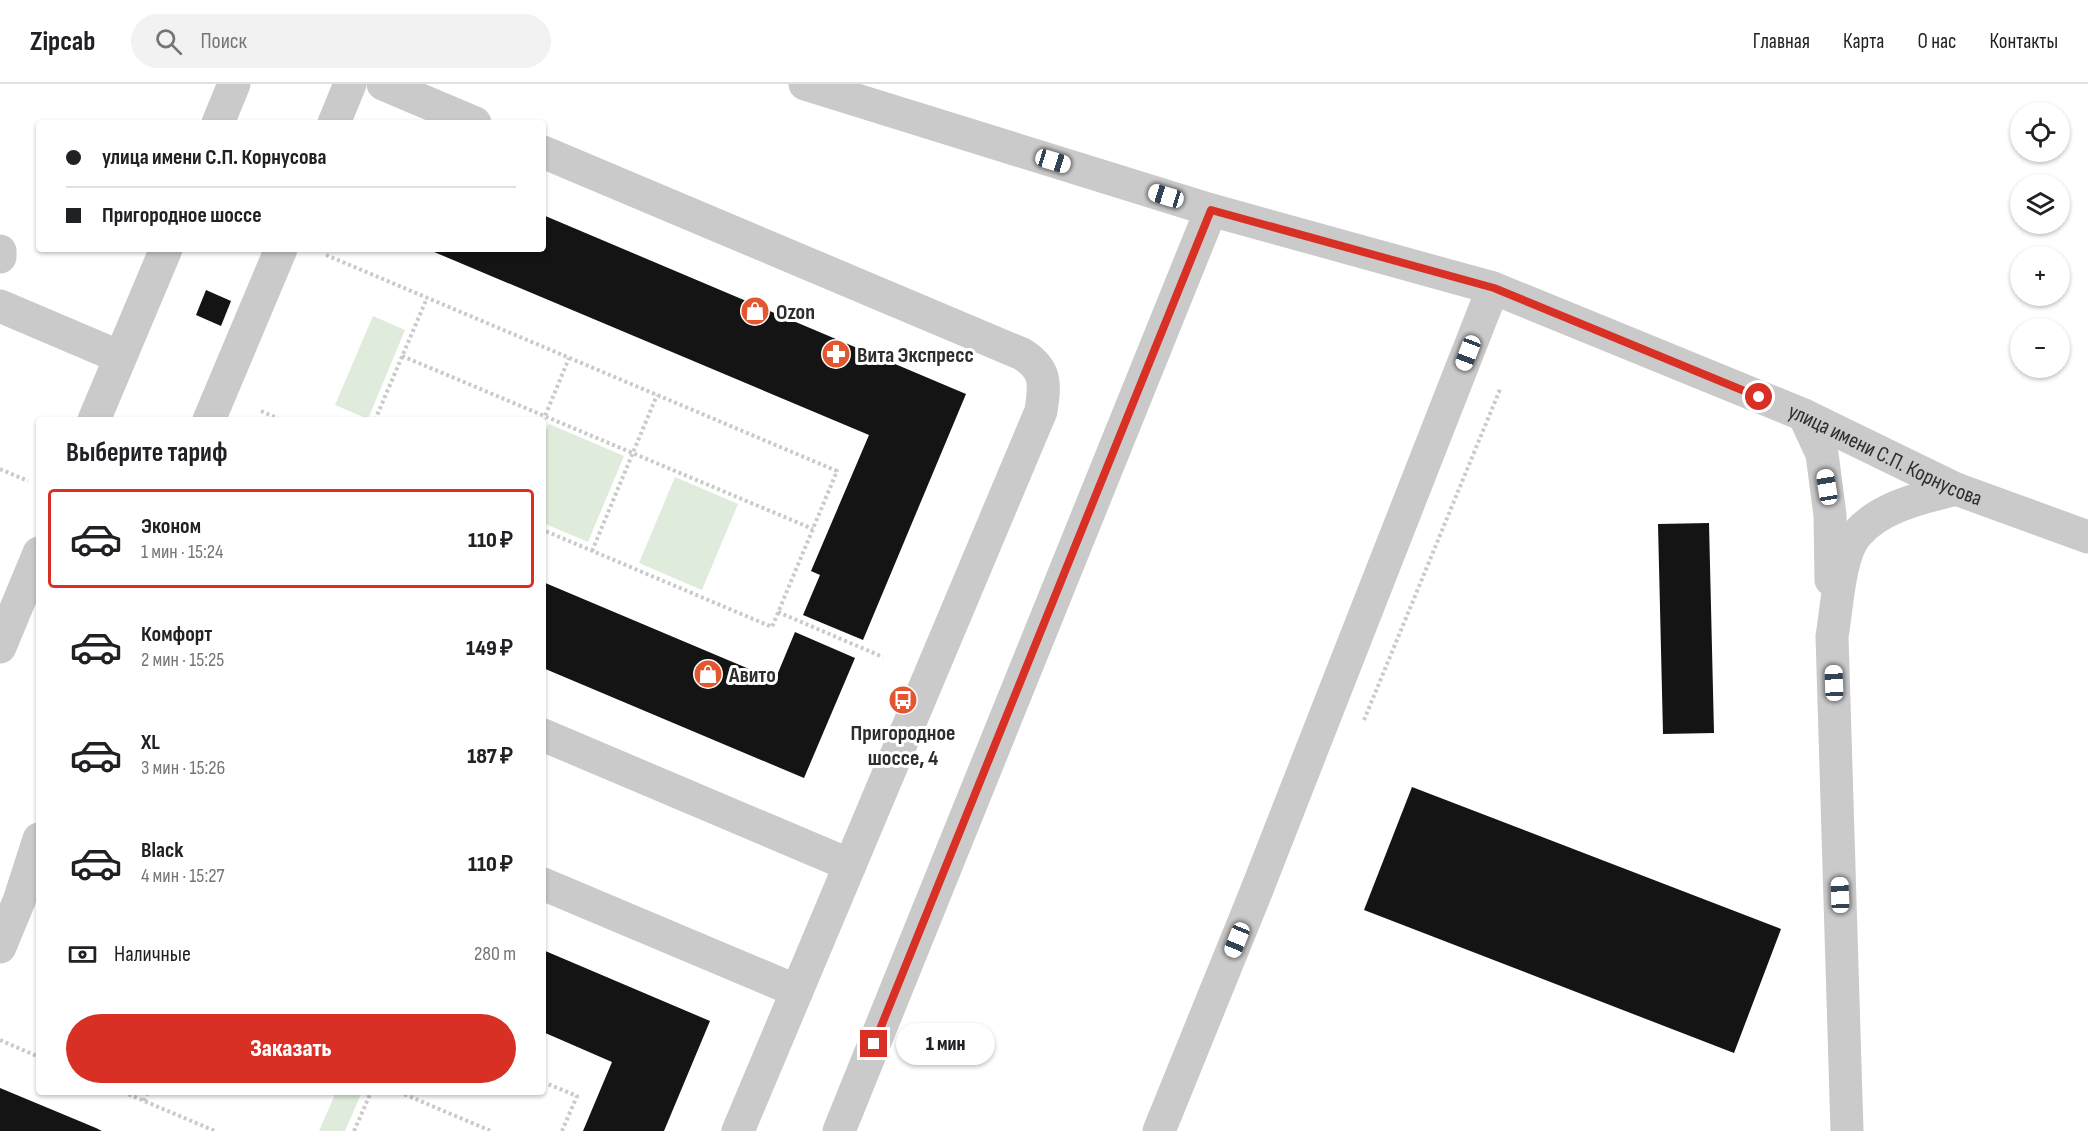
<!DOCTYPE html>
<html lang="ru">
<meta charset="utf-8">
<style>
:root{--surface:#fff;--page:#f2f2f2;--text:#202124;--muted:#757577;--line:#e0e0e0;--accent:#d93025}
body{margin:0;font-family:"Sofia Sans Condensed",sans-serif;background:var(--page);color:var(--text);height:100vh;display:flex;flex-direction:column;font-size:22px;white-space:nowrap}
*{box-sizing:border-box;margin:0}
p{font-size:20px;color:var(--muted)}
.icon{flex:none;width:33px;height:33px;fill:none;stroke:currentColor;stroke-width:2;stroke-linecap:round;stroke-linejoin:round}
.map{position:relative;flex:1;overflow:hidden}
.side{position:absolute;left:36px;top:333px;width:510px;height:678px;display:flex;flex-direction:column;background:var(--surface);border-radius:6px;box-shadow:0 2px 4px #0004}
.side>*{flex:none}
.hud{position:absolute;left:36px;top:36px;width:510px;height:132px;border-radius:6px;box-shadow:0 2px 4px #0004;display:grid;align-content:center;height:132px;padding:0 30px;background:var(--surface)}
.buttons{position:absolute;left:2010px;top:18px;display:grid;gap:12px}
.buttons a{display:grid;place-items:center;width:60px;height:60px;border-radius:50%;background:var(--surface);box-shadow:0 2px 4px #0004;font-size:30px}
.end{position:absolute;width:27px;height:27px;margin:-14px;border:8px solid #d93025;background:#fff;box-shadow:0 0 0 3px #fff}
.from{border-radius:50%}
.bubble{position:absolute;height:42px;border-radius:21px;background:var(--surface);box-shadow:0 2px 4px #0004;font-size:20px;font-weight:800;line-height:42px;text-align:center}
.car{position:absolute;width:18px;height:36px;margin:-18px -9px;border-radius:8px;box-shadow:0 0 4px 2px #0007;background:linear-gradient(#fff 24%,#345 0 40%,#fff 0 76%,#345 0 86%,#fff 0)}
.hud b{display:flex;align-items:center;gap:21px;height:57px;font-size:22px}
.hud b+b{border-top:2px solid var(--line)}
.hud i{width:15px;height:15px;background:var(--text)}
ul{padding:0;list-style:none}
li{display:flex;align-items:center;gap:18px;height:99px;margin:0 12px 9px;padding:0 18px;border:3px solid transparent;border-radius:6px}
li div{flex:1}
li b{display:block;font-size:22px}
li em{font-style:normal;font-weight:800}
li.current{border-color:var(--accent)}
li>.icon{width:54px;height:54px;stroke-width:1.5}
h2{padding:0 30px;font-size:27px;line-height:72px}
.pay{display:flex;align-items:center;gap:15px;height:66px;padding:0 30px;font-size:22px}
.pay p{margin-inline-start:auto}
.action{display:flex;gap:12px;margin-top:auto;padding:12px 30px}
.action a{flex:1;height:69px;border-radius:36px;background:var(--accent);color:#fff;font-size:24px;font-weight:800;line-height:69px;text-align:center}
header{display:flex;align-items:center;gap:36px;box-sizing:border-box;height:84px;padding:0 30px;background:var(--surface);border-bottom:2px solid var(--line)}
header strong{font-size:28px}
nav{display:flex;gap:33px;margin-inline-start:auto;font-size:21px}
.search{width:420px;height:54px;background:var(--page);display:flex;align-items:center;gap:15px;box-sizing:border-box;padding:0 21px;border-radius:33px;color:var(--muted);font-size:22px}
.map>svg:first-child{display:block}
.green{fill:#dfebdb}
.building{fill:#141414}
.lines{fill:none;stroke-linecap:round;stroke-linejoin:round}
.path{stroke:#cacaca;stroke-width:4;stroke-dasharray:3 3;stroke-linecap:butt}
.minor{stroke:#cacaca;stroke-width:33}
.route{stroke:#d93025;stroke-width:8}
.labels{text-anchor:middle;stroke-width:6;stroke-linejoin:round;paint-order:stroke}
.poi-label{font-size:22px;font-weight:bold;fill:#2d2d2d;stroke:#fff;text-anchor:start}
.street-label{font-size:22px;fill:#2d2d2d;stroke:#fff}
</style>
<header>
<strong>Zipcab</strong>
<div class="search"><svg class="icon" aria-label="search" viewBox="0 0 24 24"><circle cx="10" cy="10" r="6"/><path d="M15 15l6 6"/></svg>Поиск</div>
<nav><a>Главная</a><a>Карта</a><a>О нас</a><a>Контакты</a></nav>
</header>
<div class="map">
<svg width="2088" height="1047" viewBox="0 0 2088 1047">
<rect width="100%" height="100%" fill="#fff"/>
<path class="green" d="M373,232l32,14 -37,89 -33,-14z
M549,340l75,32 -36,86 -45,-19v-85z
M675,393l63,27 -36,86 -63,-27z
M336,1008h26l-17,39h-26z"/>
<path class="building" d="M543,131l423,179 -103,246 -60,-25 17,-40 -9,-4 58,-136 -442,-186h116z
M206,206l25,11 -10,25 -25,-11z
M1709,439l5,210 -51,1 -5,-210z
M543,498l232,98 20,-48 60,26 -51,120 -261,-110z
M1412,703l369,142 -47,124 -370,-143z
M543,866l167,71 -46,110h-81l29,-69 -69,-30z
M0,1004l96,40 6,3h-102z"/>
<g class="lines">
<path class="path" d="M326,171l511,216 -65,156 -229,-97
M402,272l411,173
M261,327l20,9
M375,336l52,-122
M543,337l26,-63
M0,385l28,12
M592,467l65,-156
M778,528l105,45
M1364,636l137,-333
M0,956l39,17
M543,998l34,14 -15,35
M123,1008l92,39
M399,1008l92,39
M144,1017l4,-9
M354,1047l17,-39"/>
<g class="minor">
<path d="M383,0l92,39"/>
<path id="s1" d="M805,0l406,126 282,78 311,127 152,74 132,48"/>
<path d="M218,39l16,-39"/>
<path d="M334,39l16,-39"/>
<path d="M543,68l479,202c25,16 23,30 19,57l-303,720"/>
<path d="M0,167v6"/>
<path d="M0,222l120,51"/>
<path d="M1804,331l18,39 8,61 1,65"/>
<path d="M94,336l72,-171"/>
<path d="M209,336l72,-171"/>
<path d="M0,563l39,-94"/>
<path d="M543,651l307,130"/>
<path d="M543,800l254,107"/>
<path d="M0,863l19,-46 20,-62"/>
<path d="M839,1047l372,-921"/>
<path d="M1159,1047l95,-234 239,-609"/>
<path d="M1847,1047l-15,-495c5,-27 7,-82 25,-102 24,-28 65,-36 99,-45"/>
</g>
</g>
<g class="lines">
<path class="route" d="M874,960l337,-834 283,78 265,109"/>
</g>
<defs>
<g id="shop-disc" transform="scale(1.5)"><circle r="9.5" fill="#e25631" stroke="#fff"/><path d="M-5-2.5h2.3a2.7 3.5 0 0 1 5.4 0H5L5.5 6h-11ZM-1.5-2.5h3a1.5 2.3 0 0 0-3 0Z" fill="#fff"/></g>
<g id="pharmacy-disc" transform="scale(1.5)"><circle r="9.5" fill="#e25631" stroke="#fff"/><path d="M-2-6h4v4h4v4h-4v4h-4v-4h-4v-4h4Z" fill="#fff"/></g>
<g id="bus-disc" transform="scale(1.5)"><circle r="9.5" fill="#e25631" stroke="#fff"/><path d="M-5-6H5V4H4V6H2V4H-2V6H-4V4H-5ZM-3.5-4V0h7V-4ZM-3.5 1.2v1.5H-2V1.2ZM2 1.2v1.5H3.5V1.2Z" fill="#fff"/></g>
</defs>
<g fill-rule="evenodd">
<use href="#shop-disc" x="755" y="227"/>
<use href="#pharmacy-disc" x="836" y="270"/>
<use href="#shop-disc" x="708" y="590"/>
<use href="#bus-disc" x="903" y="616"/>
</g>
<g class="labels">
<g class="poi-label">
<text x="776" y="235">Ozon</text>
<text x="857" y="278">Вита Экспресс</text>
<text x="729" y="598">Авито</text>
<text x="903" y="656" text-anchor="middle">Пригородное<tspan x="903" dy="25">шоссе, 4</tspan></text>
</g>
<g class="street-label">
<text dy="8" stroke="none"><textPath href="#s1" startOffset="1144">улица имени С.П. Корнусова</textPath></text>
</g>
</g>
</svg>
<div class="buttons">
<a><svg class="icon" aria-label="locate" viewBox="0 0 24 24"><circle cx="12" cy="12" r="6"/><path d="M12 2v4M12 18v4M2 12h4M18 12h4"/></svg></a>
<a><svg class="icon" aria-label="layers" viewBox="0 0 24 24"><path d="M12 4l9 5-9 5-9-5zM3 14l9 5 9-5"/></svg></a>
<a>+</a>
<a>−</a>
</div>
<i class="end from" style="left:1759px;top:313px"></i>
<i class="end" style="left:874px;top:960px"></i>
<div class="bubble" style="left:896px;top:939px;width:99px">1 мин</div>
<i class="car" style="left:1053px;top:77px;rotate:107deg"></i>
<i class="car" style="left:1166px;top:112px;rotate:287deg"></i>
<i class="car" style="left:1468px;top:269px;rotate:201deg"></i>
<i class="car" style="left:1827px;top:403px;rotate:351deg"></i>
<i class="car" style="left:1834px;top:599px;rotate:358deg"></i>
<i class="car" style="left:1840px;top:811px;rotate:358deg"></i>
<i class="car" style="left:1237px;top:856px;rotate:202deg"></i>
<div class="hud">
<b><i class="from"></i>улица имени С.П. Корнусова</b>
<b><i></i>Пригородное шоссе</b>
</div>
<section class="side">
<h2>Выберите тариф</h2>
<ul>
<li class="current"><svg class="icon" aria-label="car" viewBox="0 0 24 24"><path d="M5 17H2v-5l4-1 3-4h7l3 4 3 1v5h-3M9 17h6M6 11h13"/><circle cx="7" cy="17" r="2"/><circle cx="17" cy="17" r="2"/></svg><div><b>Эконом</b><p>1 мин · 15:24</p></div><em>110 ₽</em></li>
<li><svg class="icon" aria-label="car" viewBox="0 0 24 24"><path d="M5 17H2v-5l4-1 3-4h7l3 4 3 1v5h-3M9 17h6M6 11h13"/><circle cx="7" cy="17" r="2"/><circle cx="17" cy="17" r="2"/></svg><div><b>Комфорт</b><p>2 мин · 15:25</p></div><em>149 ₽</em></li>
<li><svg class="icon" aria-label="car" viewBox="0 0 24 24"><path d="M5 17H2v-5l4-1 3-4h7l3 4 3 1v5h-3M9 17h6M6 11h13"/><circle cx="7" cy="17" r="2"/><circle cx="17" cy="17" r="2"/></svg><div><b>XL</b><p>3 мин · 15:26</p></div><em>187 ₽</em></li>
<li><svg class="icon" aria-label="car" viewBox="0 0 24 24"><path d="M5 17H2v-5l4-1 3-4h7l3 4 3 1v5h-3M9 17h6M6 11h13"/><circle cx="7" cy="17" r="2"/><circle cx="17" cy="17" r="2"/></svg><div><b>Black</b><p>4 мин · 15:27</p></div><em>110 ₽</em></li>
</ul>
<div class="pay"><svg class="icon" aria-label="cash" viewBox="0 0 24 24"><path d="M3 7h18v10H3z"/><circle cx="12" cy="12" r="2"/></svg>Наличные<p>280 m</p></div>
<div class="action"><a>Заказать</a></div>
</section>
</div>
